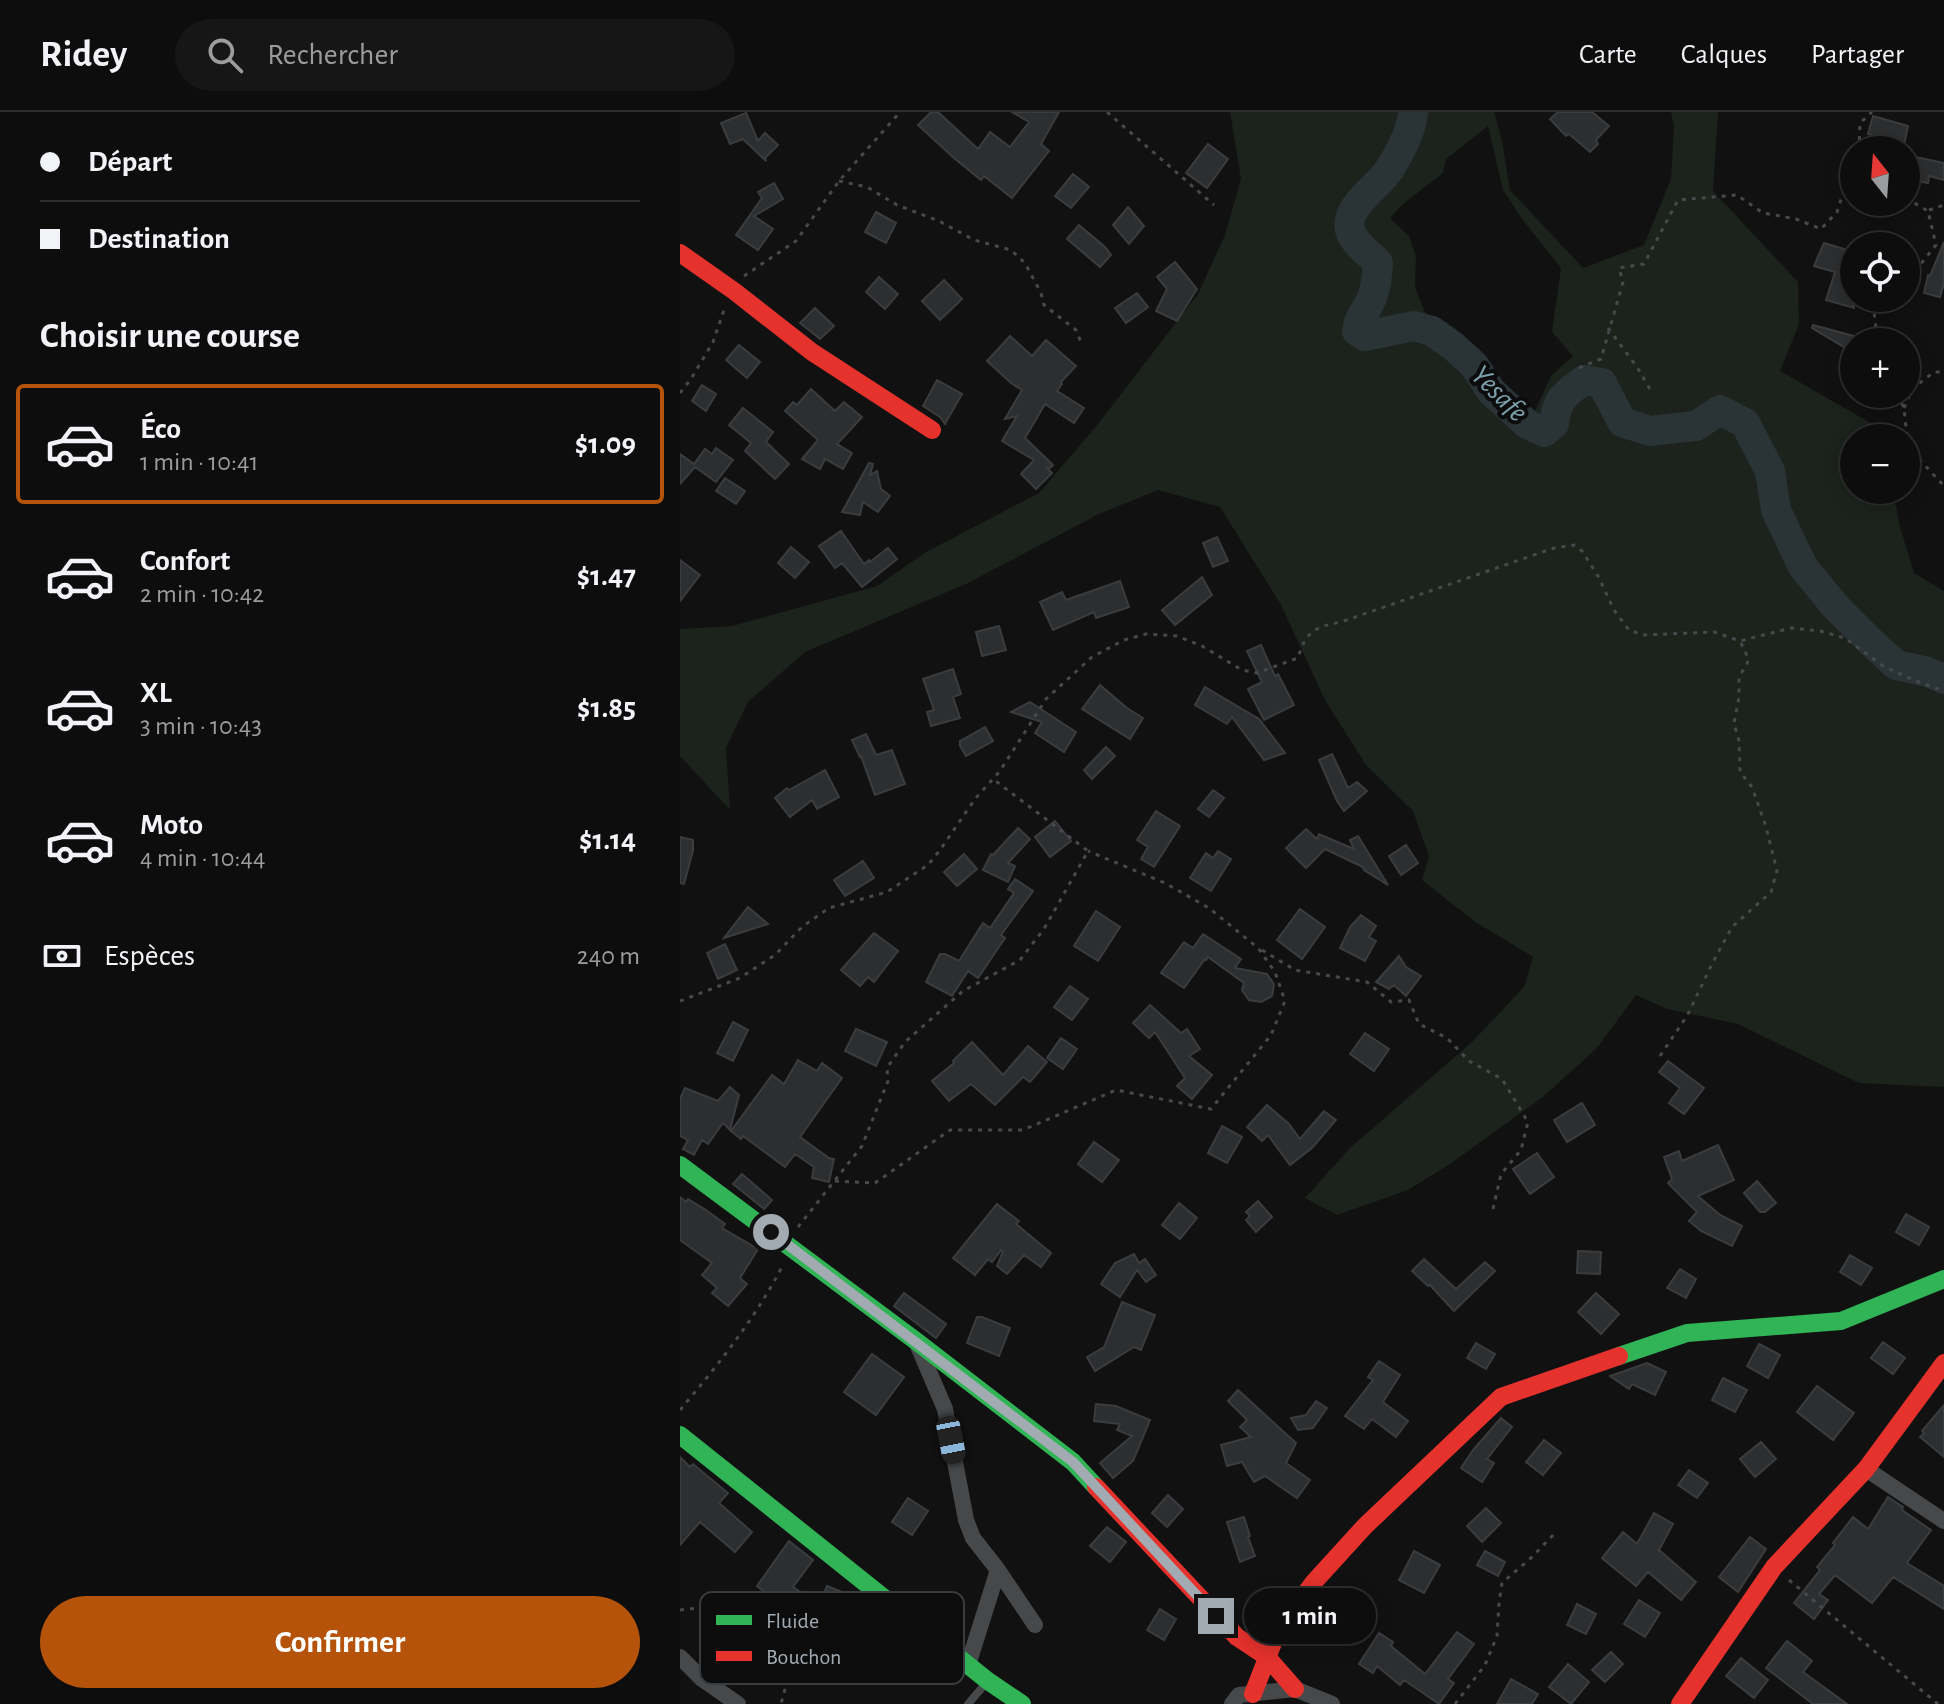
<!DOCTYPE html>
<html lang="fr">
<meta charset="utf-8">
<style>
:root{--surface:#0d0d0e;--page:#161617;--text:#f1f3f6;--muted:#9a9c9e;--line:#2d2d2e;--accent:#b45309}
body{margin:0;font-family:"Alegreya Sans",sans-serif;background:var(--page);color:var(--text);height:100vh;display:flex;flex-direction:column;font-size:30px;white-space:nowrap}
*{box-sizing:border-box;margin:0}
p{font-size:26px;color:var(--muted)}
.icon{flex:none;width:44px;height:44px;fill:none;stroke:currentColor;stroke-width:2;stroke-linecap:round;stroke-linejoin:round}
.map{position:relative;flex:1;overflow:hidden}
.panel{display:flex;flex-direction:column;background:var(--surface);width:680px}
.panel>*{flex:none}
.hud{display:grid;align-content:center;height:176px;padding:0 40px;background:var(--surface)}
.needle{width:52px;rotate:343deg}
.tools{position:absolute;left:1160px;top:24px;display:grid;gap:16px}
.tools a{display:grid;place-items:center;width:80px;height:80px;border-radius:50%;background:var(--surface);box-shadow:0 4px 20px #0003,0 0 0 2px var(--line);font-size:40px}
.end{position:absolute;width:36px;height:36px;margin:-18px;border:10px solid #a3abb2;background:#111;box-shadow:0 0 0 4px #111}
.from{border-radius:50%}
.bubble{position:absolute;height:56px;border-radius:28px;background:var(--surface);box-shadow:0 4px 20px #0003,0 0 0 2px var(--line);font-size:26px;font-weight:700;line-height:56px;text-align:center}
.car{position:absolute;width:24px;height:48px;margin:-24px -12px;border-radius:10px;box-shadow:0 0 6px 2px #0007;background:linear-gradient(#222 24%,#8ab4d8 0 40%,#222 0 76%,#8ab4d8 0 86%,#222 0)}
.hud b{display:flex;align-items:center;gap:28px;height:76px;font-size:30px}
.hud b+b{border-top:2px solid var(--line)}
.hud i{width:20px;height:20px;background:var(--text)}
ul{padding:0;list-style:none}
li{display:flex;align-items:center;gap:24px;height:120px;margin:0 16px 12px;padding:0 24px;border:4px solid transparent;border-radius:8px}
li div{flex:1}
li b{display:block;font-size:30px}
li em{font-style:normal;font-weight:700}
li.on{border-color:var(--accent)}
li>.icon{width:72px;height:72px;stroke-width:1.5}
h2{padding:0 40px;font-size:36px;line-height:96px}
.pay{display:flex;align-items:center;gap:20px;height:88px;padding:0 40px;font-size:30px}
.pay p{margin-inline-start:auto}
.button{display:flex;gap:16px;margin-top:auto;padding:16px 40px}
.button a{flex:1;height:92px;border-radius:48px;background:var(--accent);color:#fff;font-size:32px;font-weight:700;line-height:92px;text-align:center}
header{display:flex;align-items:center;gap:48px;box-sizing:border-box;height:112px;padding:0 40px;background:var(--surface);border-bottom:2px solid var(--line)}
header strong{font-size:38px}
nav{display:flex;gap:44px;margin-inline-start:auto;font-size:28px}
.search{width:560px;height:72px;background:var(--page);display:flex;align-items:center;gap:20px;box-sizing:border-box;padding:0 28px;border-radius:44px;color:var(--muted);font-size:30px}
main{display:flex;flex:1;min-height:0}
.map>svg:first-child{display:block}
.green{fill:#1c221c;fill-rule:evenodd}
.lines{fill:none;stroke-linecap:round;stroke-linejoin:round}
.river{stroke:#2a3336;stroke-width:30}
.building{fill:#2d2e2f;stroke:#3a3c3e;stroke-width:2}
.path{stroke:#47494c;stroke-width:3;stroke-dasharray:4 6;stroke-linecap:butt}
.lane{stroke:#46484a;stroke-width:8}
.street{stroke:#46484a;stroke-width:16}
.fast{stroke:#30b455;stroke-width:18}
.jam{stroke:#e5322d;stroke-width:18}
.route{stroke:#a3abb2;stroke-width:10}
.labels{text-anchor:middle;stroke-width:8;stroke-linejoin:round;paint-order:stroke}
.water-label{font-size:30px;font-style:italic;fill:#7ca0ab;stroke:#0c0c0d}
.key{fill:#0c0c0d;stroke:#393c3f;stroke-width:2}
.key-label{font-size:22px;fill:#a3abb2}
</style>
<header>
<strong>Ridey</strong>
<div class="search"><svg class="icon" aria-label="search" viewBox="0 0 24 24"><circle cx="10" cy="10" r="6"/><path d="M15 15l6 6"/></svg>Rechercher</div>
<nav><a>Carte</a><a>Calques</a><a>Partager</a></nav>
</header>
<main>
<section class="panel">
<div class="hud">
<b><i class="from"></i>Départ</b>
<b><i></i>Destination</b>
</div>
<h2>Choisir une course</h2>
<ul>
<li class="on"><svg class="icon" aria-label="car" viewBox="0 0 24 24"><path d="M5 17H2v-5l4-1 3-4h7l3 4 3 1v5h-3M9 17h6M6 11h13"/><circle cx="7" cy="17" r="2"/><circle cx="17" cy="17" r="2"/></svg><div><b>Éco</b><p>1 min · 10:41</p></div><em>$1.09</em></li>
<li><svg class="icon" aria-label="car" viewBox="0 0 24 24"><path d="M5 17H2v-5l4-1 3-4h7l3 4 3 1v5h-3M9 17h6M6 11h13"/><circle cx="7" cy="17" r="2"/><circle cx="17" cy="17" r="2"/></svg><div><b>Confort</b><p>2 min · 10:42</p></div><em>$1.47</em></li>
<li><svg class="icon" aria-label="car" viewBox="0 0 24 24"><path d="M5 17H2v-5l4-1 3-4h7l3 4 3 1v5h-3M9 17h6M6 11h13"/><circle cx="7" cy="17" r="2"/><circle cx="17" cy="17" r="2"/></svg><div><b>XL</b><p>3 min · 10:43</p></div><em>$1.85</em></li>
<li><svg class="icon" aria-label="car" viewBox="0 0 24 24"><path d="M5 17H2v-5l4-1 3-4h7l3 4 3 1v5h-3M9 17h6M6 11h13"/><circle cx="7" cy="17" r="2"/><circle cx="17" cy="17" r="2"/></svg><div><b>Moto</b><p>4 min · 10:44</p></div><em>$1.14</em></li>
</ul>
<div class="pay"><svg class="icon" aria-label="cash" viewBox="0 0 24 24"><path d="M3 7h18v10H3z"/><circle cx="12" cy="12" r="2"/></svg>Espèces<p>240 m</p></div>
<div class="button"><a>Confirmer</a></div>
</section>
<div class="map">
<svg width="1264" height="1592" viewBox="0 0 1264 1592">
<rect width="100%" height="100%" fill="#111112"/>
<path class="green" d="M550,0h264l8,29 8,49 73,78 61,-23 27,-66 3,-52 -3,-15h47l-5,79 85,91 1,42 -19,47 103,59 1,8h-30v52h39l7,37 14,46 30,18v496l-85,-4 -121,-59 -71,-15 -31,-14 -39,53 -54,49 -93,67 -42,26 -71,25 -32,-17 45,-50 122,-106 52,-55 9,-30 -59,-36 -52,-41 7,-24 -16,-45 -47,-46 -41,-65 -44,-95 -61,-98 -62,-17 -59,24 -133,70 -161,68 -57,50 -22,46 4,62 -50,-54v-127l52,-3 145,-40 49,-34 113,-59 59,-69 100,-130 27,-59 16,-56zM808,14l15,64 19,29 39,49 -9,64 21,24 -22,20 -16,35 -9,-3 -54,-62 -46,-31 -11,-28 1,-31 -7,-20 -19,-18 13,-14 40,-31 3,-14z"/>
<g class="lines">
<path class="river" d="M733,0c-1,19 -14,42 -24,58 -11,17 -45,37 -39,60 4,14 19,23 28,33 -1,13 -2,27 -8,39 -6,12 -11,15 -13,29l8,5 49,-10 18,5 21,15 21,19 17,26 36,33 17,8 10,-8c3,-26 10,-29 30,-44l18,3 20,39 28,9 46,-5 24,-16 25,13 25,48 6,39 27,57 32,39 35,35 26,24 32,7 16,7"/>
</g>
<path class="building" d="M251,0h7l40,37 12,-17 20,15 19,-25 -17,-10h47l-18,32 8,7 -37,47 -28,-22 -3,4 -27,-22 -36,-33z
M878,0h34l17,14 -13,14 2,4 -8,8 -21,-18 -3,2 -16,-17z
M66,1l12,28 7,-8 13,12 -13,13 1,3 -23,-22 -13,5 -9,-21z
M1193,4l35,10 -5,24h-32l6,-14 -9,-2z
M528,32l20,15 -21,29 -21,-15z
M1226,43l38,8v17l-15,-4 -1,7 -22,-4z
M393,62l16,13 -18,21 -16,-12z
M94,71l9,16 -29,17 19,13 -15,21 -22,-15 26,-37 -4,-6z
M448,95l16,19 -15,18 -16,-19z
M196,100l20,11 -10,20 -21,-11z
M399,113l26,22 6,8 -11,12 -33,-28z
M1264,130v41l-4,14 -16,-4 4,-18 2,1z
M1144,131l30,9v56l-28,-8 9,-28 -21,-6z
M495,150l22,27 -20,32 -21,-10 11,-22 -10,-12z
M199,165l19,17 -13,15 -19,-17z
M264,168l18,19 -22,21 -18,-19z
M457,181l11,14 -22,16 -11,-15z
M135,196l19,18 -14,13 -20,-16z
M1133,213l41,11v17l-42,-25z
M330,224l22,20 14,-16 30,26 -15,16 1,2 -5,7 27,17 -10,15 -29,-19 -20,34 28,27 -4,4 -3,-2 6,6 -16,16 -15,-15 13,-14 -32,-19 15,-25 -12,3 17,-29 -11,-7 -24,-22z
M59,233l21,17 -13,16 -21,-18z
M257,268l25,14 -17,30 -5,-7 -17,-11z
M22,273l14,9 -10,17 -14,-10z
M131,277l24,22 9,-9 18,15 -25,27 15,9 -9,16 -18,-10 -5,10 -18,-10 16,-19 -33,-29 8,-9 4,3z
M63,296l30,24 -7,10 23,22 -14,15 -30,-28 6,-8 -22,-18z
M36,336l17,12 -17,22 -21,-15 -15,17v-30l14,10 11,-15 7,5z
M189,351l4,1 -3,11 7,-4 4,18 9,7 -12,16 -15,-10 -3,13 -18,-3z
M45,366l20,13 -9,13 -20,-13z
M161,419l23,33 5,-4 1,2 18,-14 9,11 -35,28 -20,-24 -7,5 -16,-22z
M537,425l11,24 -15,6 -10,-24z
M111,435l18,15 -14,16 -17,-15z
M0,448l20,15 -20,26z
M522,465l10,18 -37,30 -13,-15z
M440,469l9,26 -33,11 -2,-6 -41,18 -13,-28 22,-10 4,8z
M319,514l7,24 -24,6 -6,-24z
M581,533l14,31 3,-2 16,31 -30,15 -16,-31 14,-7 -15,-31z
M273,557l8,25 -8,3 7,21 -29,8 -4,-14 7,-2 -11,-31z
M420,573l27,23 16,10 -13,21 -48,-30z
M525,575l54,32 26,34 -21,7 -32,-43 -5,7 -32,-19z
M350,590l46,30 -12,20 -29,-19 7,-11 -31,-10z
M305,615l8,14 -27,15 -6,-10v-5z
M186,622l10,21 16,-5 13,34 -30,11 -14,-39 -1,1 -8,-17z
M426,635l9,9 -23,23 -8,-9z
M652,642l16,34 9,-6 10,9 -23,20 -7,-10 -18,-41z
M145,658l14,27 -22,12 -5,-9 -22,17 -15,-19 12,-10 2,2z
M533,678l11,8 -15,19 -11,-8z
M476,699l24,15 -26,41 -13,-8 7,-12 -11,-7z
M375,709l16,20 -21,16 -15,-20z
M338,716l12,11 -22,24 7,3 -7,16 -25,-12 8,-16 2,1z
M626,717l11,10 2,-5 35,15 -4,-9 8,-4 30,49 -24,-15 -1,-3 -38,-18 -19,19 -20,-20z
M0,725l13,3v10l-9,34 -4,-1z
M726,733l12,18 -17,12 -12,-19z
M538,739l13,8 -20,32 -21,-13 16,-25 7,5z
M284,742l13,15 -20,17 -13,-14z
M183,749l11,17 -29,18 -11,-16z
M335,767l18,12 -32,44 4,3 -27,40 -10,-7 -16,25 -26,-14 14,-28h5l14,7 24,-38 7,5 24,-35 -6,-4z
M68,795l20,17 -44,14z
M620,797l25,18 -23,32 -25,-19z
M416,799l24,16 -22,34 -24,-15z
M681,803l15,11 -7,11 7,4 -11,20 -25,-13 10,-21z
M194,821l24,18 -24,31 -6,-5 -8,9 -19,-16z
M523,822l38,25 -6,9 32,6 7,10 -2,12 -11,6 -12,-2 -7,-10 2,-7 -36,-26 -2,3 -1,-1 -21,29 -23,-15 23,-31 9,6z
M45,832l12,26 -19,9 -11,-26z
M719,844l7,11 15,9 -15,20 -12,-11 -5,4 -13,-7z
M390,874l18,13 -16,21 -18,-13z
M470,893l31,28 6,-4 13,20 -11,7 23,19 -20,24 -15,-13 8,-8 -30,-46 -6,6 -16,-15z
M53,910l15,8 -15,31 -16,-8z
M176,917l31,13 -11,24 -31,-15z
M685,921l24,16 -15,22 -24,-17z
M381,926l16,11 -14,20 -16,-11z
M292,930l31,33 25,-29 19,16 -17,20 -7,-5 -28,28 -24,-21 -22,17 -17,-20 22,-18 -1,-2z
M118,948l19,11 5,-8 20,15 -42,59 29,21 5,1 -5,23 -17,-4 2,-11 -19,-13 -10,13 -42,-31 -2,3 -10,-8 41,-56 12,9z
M988,949l36,27 -20,26 -15,-11 11,-15 -21,-16z
M50,975l9,8 -9,35 -7,-7 -15,21 -6,-4 -8,15 -11,-6 5,-9 -8,-4v-37l5,-11 33,13z
M902,991l13,22 -28,17 -13,-22z
M587,993l22,19 11,15 24,-28 12,9 -24,28 -22,17 -22,-30 -6,6 -15,-14z
M542,1014l20,11 -15,26 -19,-10z
M414,1030l25,18 -17,22 -24,-18z
M1038,1033l16,35 -36,16 22,19 22,11 -10,20 -31,-15 -12,-10 8,-9 -29,-29 4,-4 -8,-22 15,-6 3,10z
M857,1041l17,24 -24,17 -17,-25z
M62,1062l30,26 -8,9 -31,-25z
M1077,1069l19,22 -11,9h-5l-16,-19z
M0,1085l6,5 2,-3 18,11 19,14 -3,4 36,21 -18,29 7,6 -19,22 -16,-13 5,-5 -15,-13 10,-12 -32,-23z
M578,1089l14,16 -16,15 -10,-12 4,-4 -4,-4z
M499,1091l18,15 -17,21 -18,-14z
M317,1092l22,17 -3,3 35,29 -10,14 -17,-12 -17,19 -10,-8 6,-15 -2,-1 -9,12 -4,-3 -13,16 -22,-17z
M1226,1102l23,13 -10,18 -23,-13z
M898,1139l23,1 -1,22 -23,-1z
M454,1142l5,9 6,-4 11,16 -10,7 -9,-12 -17,27 -19,-13 14,-21z
M1170,1143l22,13 -11,17 -21,-13z
M744,1147l32,30 29,-27 10,9 -41,40 -24,-26 -2,1 -16,-15z
M1000,1157l16,10 -10,19 -19,-10z
M224,1181l42,31 -10,14 -42,-32z
M916,1181l23,21 -18,20 -23,-22z
M442,1190l33,13 -14,35 -7,-3 -39,24 -8,-14 17,-10z
M297,1205h5l28,11 -11,28 -32,-13z
M1203,1230l22,16 -12,16 -22,-16z
M796,1231l19,11 -9,15 -19,-11z
M1079,1232l21,11 -12,23 -21,-12z
M192,1242l32,23 -28,38 -32,-23z
M699,1249l21,14 -17,27 25,19 -12,16 -24,-18 -8,10 -19,-13 28,-36 -5,-3z
M967,1251l19,9 -11,23 -23,-11 -3,5 -19,-13z
M1043,1266l24,12 -12,22 -23,-12z
M1137,1274l37,27 -21,27 -36,-28z
M558,1278l58,53 -10,20 24,17 -13,18 -32,-22 -11,6 -12,-20 -15,4 -6,-21 30,-8 -11,-10 7,-7 -19,-19z
M636,1289l11,7 -14,20 -15,2 -7,-12 15,-3z
M416,1292l20,2 34,14 -17,41 -20,17 -13,-15 32,-27 -15,-6 3,-6 -26,-3z
M1264,1293v52l-24,-20 4,-4 -2,-2z
M821,1306l11,9 -25,32 7,4 -12,19 -21,-14 12,-18z
M864,1328l17,13 -18,22 -17,-13z
M1081,1330l15,17 -21,18 -15,-18z
M0,1345l10,10 3,-3 35,29 -9,10 33,29 -17,20 -35,-30 -20,23z
M1009,1358l19,13 -11,15 -19,-13z
M488,1383l15,14 -16,18 -15,-14z
M1208,1385l15,10 -1,3 29,20 -24,33 37,23v23l-51,-32 -21,26 -37,-28 -16,19 9,6 -14,19 -20,-16 26,-33 -3,-3 18,-22 -2,-2 20,-26 15,12z
M228,1386l20,13 -16,24 -20,-13z
M806,1396l15,15 -19,19 -15,-16z
M974,1401l19,11 -14,26 37,32 -15,18 -33,-28 -12,14 -34,-28 21,-26 14,12z
M564,1405l6,19 -2,1 7,19 -15,6 -13,-40z
M427,1415l19,15 -16,20 -20,-16z
M1070,1425l16,12 -28,43 -19,-15z
M109,1429l24,19 -20,27 15,10 -9,13 -26,-16 -2,3 -14,-11z
M734,1439l26,14 -16,28 -25,-13z
M805,1439l20,11 -7,14 -21,-11z
M147,1474l25,10 -10,24 -25,-9z
M959,1488l21,13 -15,24 -21,-13z
M897,1492l19,10 -10,20 -19,-9z
M480,1497l16,10 -12,21 -17,-10z
M777,1520l17,12 -26,35 6,4 -15,21 -35,-24 -4,5 -23,-19 -4,7 -14,-9 20,-31 14,9 -2,4 34,28z
M1107,1529l25,20 -9,11 44,32h-34l-47,-36z
M931,1540l12,12 -18,18 -13,-12z
M1061,1546l27,22 -14,18 -28,-22z
M888,1552l21,18 -18,22 -22,-17z
M831,1567l27,15 -6,10h-35z"/>
<g class="lines">
<path class="path" d="M427,0l107,93
M1179,38l1,-27 12,-11
M159,69l28,6 30,18 42,16 35,19 37,10 14,13 16,30 3,12 32,25 6,15
M1226,86l22,13 8,34 -16,20 -14,13
M1249,98l15,-5
M64,164l52,-35 43,-60 61,-69
M1206,186l-12,14 2,16 10,14
M928,216l29,39 14,24
M899,256l22,-9 22,-77 -4,-14 25,-4 34,-64 59,-5 26,18 33,6 25,10 16,-17 7,-22 10,-5
M0,281l11,-14 22,-37 11,-32
M1217,282l7,14 3,29 11,21 26,28
M1224,296l9,-20 21,-16h10
M582,838l33,20 72,12 24,20 18,-2 10,24 28,14 22,23 33,18 26,43 -7,28 -20,24 -8,35
M0,889l60,-23 35,-23 27,-28 27,-19 58,-16 41,-27 12,-15 35,-51 25,-28 46,-72 46,-42 32,-17 22,-6 31,2 25,10 40,24 15,3 41,-15c8,-27 17,-31 43,-36l213,-74 20,-3 8,6 16,25 16,34 15,20 14,5 71,-3 26,9 51,-13 29,3 25,7 38,28 33,15 28,10
M980,944l27,-40 25,-52 20,-37 39,-35 6,-21 -11,-44 -14,-40 -12,-15 -1,-31 -5,-18 5,-26v-20l10,-17 -9,-19
M155,1069l40,2 75,-53h73l93,-40 95,19 60,-74 14,-34 -10,-29 -17,-24 -49,-40 -44,-25 -77,-32
M118,1115l64,-81 26,-65 -1,-13 18,-26 58,-51 57,-31 24,-31 44,-78 -95,-72
M0,1298c38,-45 74,-90 102,-143
M1109,1468l149,124
M0,1498l44,-5 52,8 50,15 47,-14
M96,1501l17,47 -12,44
M775,1592l30,-39 12,-29 2,-33 3,-20 30,-26 25,-26"/>
<path class="lane" d="M288,1592l18,-21"/>
<path class="street" d="M238,1234l27,63 21,111 7,18 25,32 37,55
M1186,1357l78,52
M0,1545l22,22 36,25
M288,1553l30,-95
M552,1592l7,-9 56,-6 37,15"/>
<path class="fast" d="M0,1053l236,176 157,121 23,25
M939,1244l68,-23 154,-12 103,-42
M0,1323l308,246 34,23"/>
<path class="jam" d="M0,141l54,38 78,61 120,78
M416,1375l141,150 30,20 28,32
M573,1582l25,-64 36,-48 51,-56 136,-129 118,-41
M1000,1592l94,-137 92,-98 78,-106"/>
</g>
<g class="lines">
<path class="route" d="M91,1120l302,230 143,154"/>
</g>
<g class="labels">
<g class="water-label">
<text transform="translate(820 281) rotate(45)" y="10">Yesafe</text>
</g>
</g>
<rect x="20" y="1480" width="264" height="92" rx="12" class="key"/>
<rect x="36" y="1503" width="36" height="10" fill="#30b455"/>
<rect x="36" y="1539" width="36" height="10" fill="#e5322d"/>
<g class="key-label">
<text x="86" y="1516">Fluide</text>
<text x="86" y="1552">Bouchon</text>
</g>
</svg>
<div class="tools">
<a><svg class="needle" viewBox="-14 -14 28 28"><path d="M0-13l5 13h-10z" fill="#e53935"/><path d="M0 13l5-13h-10z" fill="#9a9c9e"/></svg></a>
<a><svg class="icon" aria-label="locate" viewBox="0 0 24 24"><circle cx="12" cy="12" r="6"/><path d="M12 2v4M12 18v4M2 12h4M18 12h4"/></svg></a>
<a>+</a>
<a>−</a>
</div>
<i class="end from" style="left:91px;top:1120px"></i>
<i class="end" style="left:536px;top:1504px"></i>
<div class="bubble" style="left:564px;top:1476px;width:132px">1 min</div>
<i class="car" style="left:271px;top:1328px;rotate:169deg"></i>
</div>
</main>
